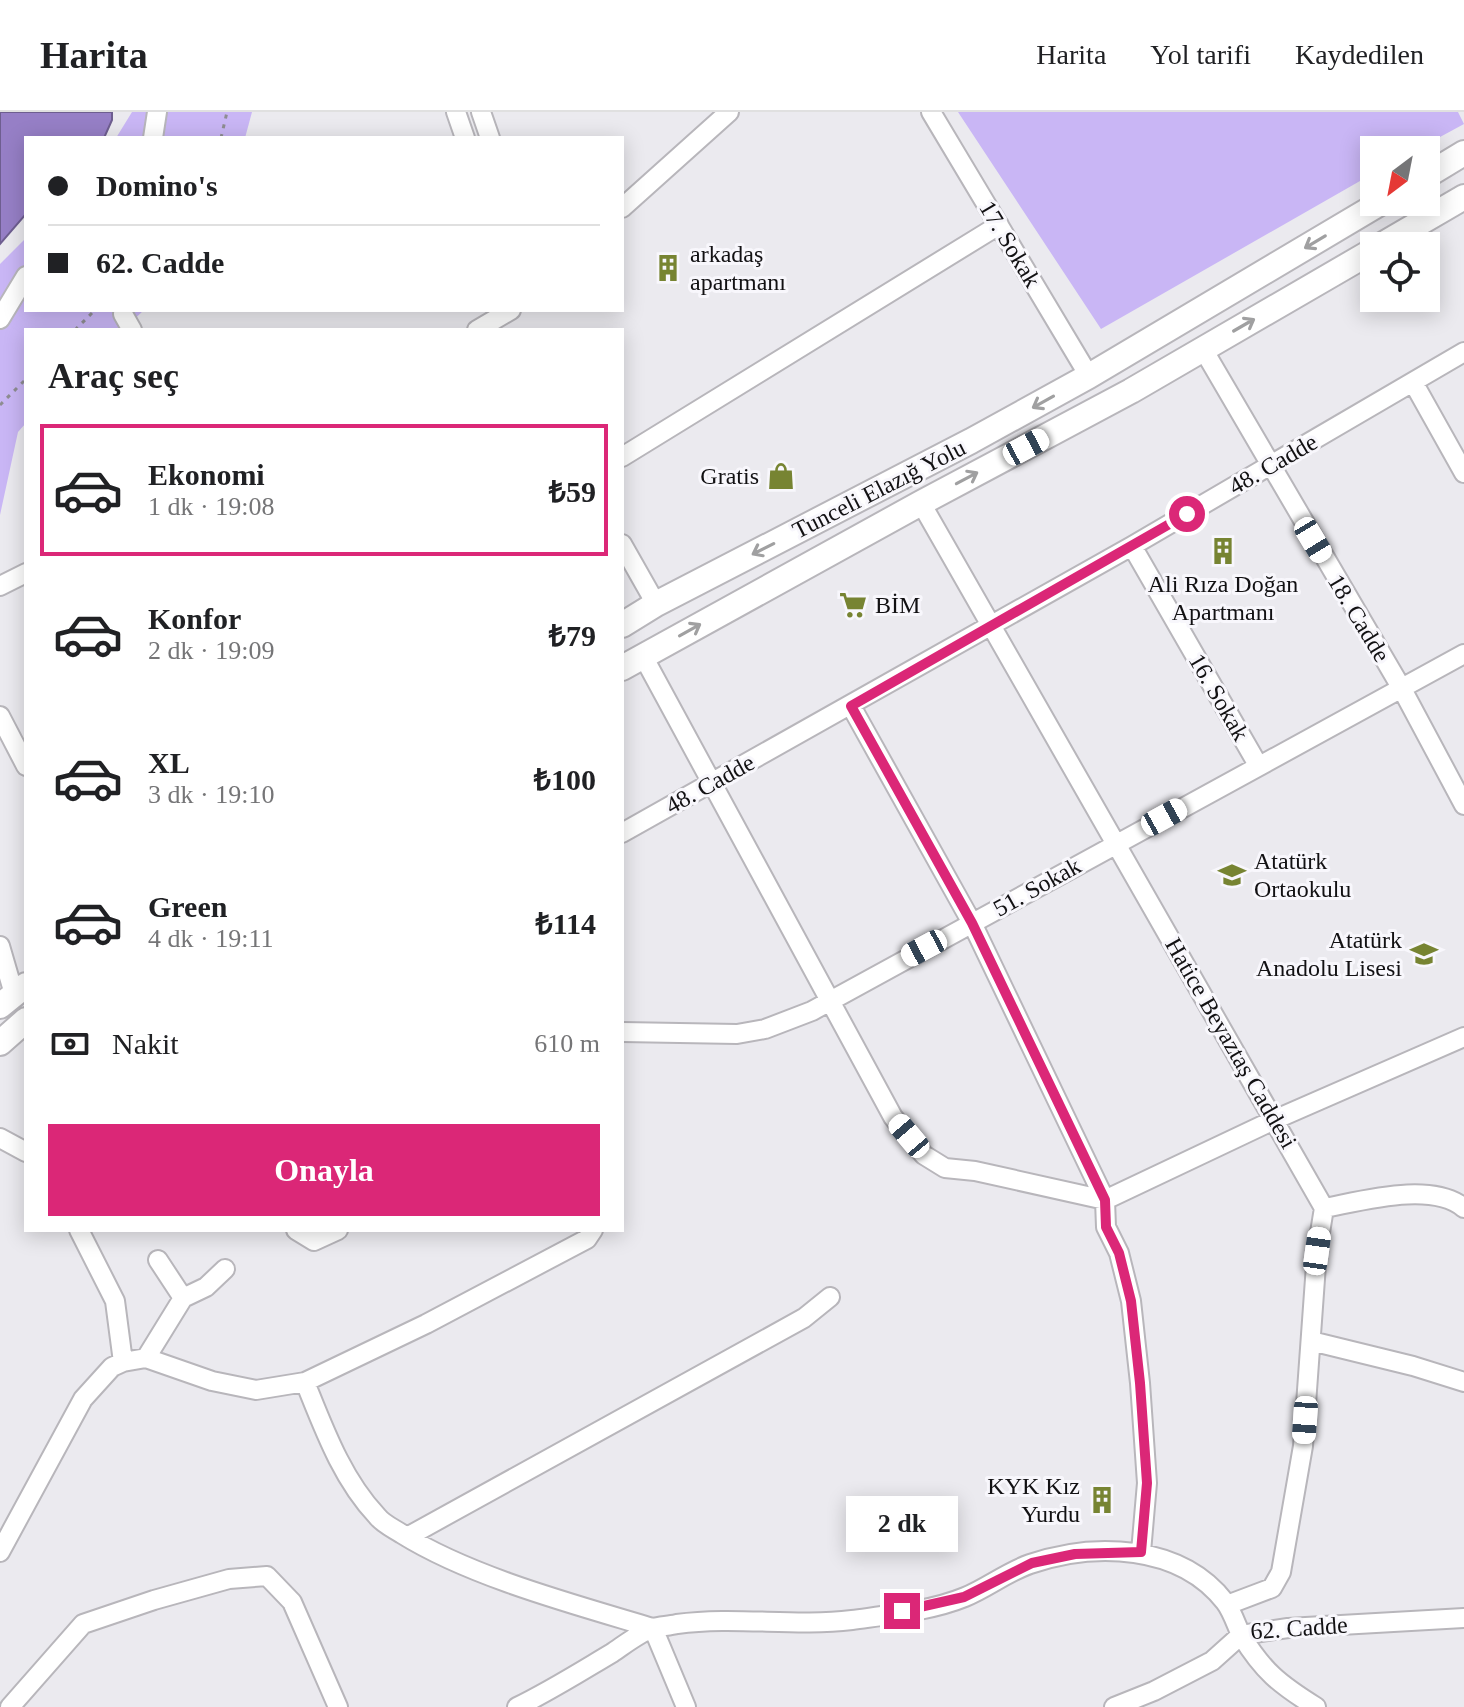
<!DOCTYPE html>
<html lang="tr">
<meta charset="utf-8">
<style>
:root{--surface:#fff;--page:#f6f6f6;--text:#202124;--muted:#757577;--line:#e0e0e0;--accent:#db2777}
body{margin:0;font-family:"Times New Roman",serif;background:var(--page);color:var(--text);height:100vh;display:flex;flex-direction:column;font-size:30px;white-space:nowrap}
*{box-sizing:border-box;margin:0}
p{font-size:26px;color:var(--muted)}
.icon{flex:none;width:44px;height:44px;fill:none;stroke:currentColor;stroke-width:2;stroke-linecap:round;stroke-linejoin:round}
.map{position:relative;flex:1;overflow:hidden}
.sheet{position:absolute;left:24px;top:216px;width:600px;height:904px;display:flex;flex-direction:column;background:var(--surface);border-radius:0px;box-shadow:0 4px 20px #0003}
.sheet>*{flex:none}
.hud{position:absolute;left:24px;top:24px;width:600px;height:176px;border-radius:0px;box-shadow:0 4px 20px #0003;display:grid;align-content:center;height:176px;padding:0 24px;background:var(--surface)}
.needle{width:52px;rotate:212deg}
.controls{position:absolute;left:1360px;top:24px;display:grid;gap:16px}
.controls a{display:grid;place-items:center;width:80px;height:80px;border-radius:0px;background:var(--surface);box-shadow:0 4px 20px #0003;font-size:40px}
.end{position:absolute;width:36px;height:36px;margin:-18px;border:10px solid #db2777;background:#fff;box-shadow:0 0 0 4px #fff}
.from{border-radius:50%}
.bubble{position:absolute;height:56px;border-radius:0px;background:var(--surface);box-shadow:0 4px 20px #0003;font-size:26px;font-weight:600;line-height:56px;text-align:center}
.car{position:absolute;width:24px;height:48px;margin:-24px -12px;border-radius:10px;box-shadow:0 0 6px 2px #0007;background:linear-gradient(#fff 24%,#345 0 40%,#fff 0 76%,#345 0 86%,#fff 0)}
.hud b{display:flex;align-items:center;gap:28px;height:76px;font-size:30px}
.hud b+b{border-top:2px solid var(--line)}
.hud i{width:20px;height:20px;background:var(--text)}
ul{padding:0;list-style:none}
li{display:flex;align-items:center;gap:24px;height:132px;margin:0 16px 12px;padding:0 8px;border:4px solid transparent;border-radius:0px}
li div{flex:1}
li b{display:block;font-size:30px}
li em{font-style:normal;font-weight:600}
li.on{border-color:var(--accent)}
li>.icon{width:72px;height:72px;stroke-width:1.5}
h2{padding:0 24px;font-size:36px;line-height:96px}
.pay{display:flex;align-items:center;gap:20px;height:88px;padding:0 24px;font-size:30px}
.pay p{margin-inline-start:auto}
.action{display:flex;gap:16px;margin-top:auto;padding:16px 24px}
.action a{flex:1;height:92px;border-radius:0px;background:var(--accent);color:#fff;font-size:32px;font-weight:600;line-height:92px;text-align:center}
header{display:flex;align-items:center;gap:48px;box-sizing:border-box;height:112px;padding:0 40px;background:var(--surface);border-bottom:2px solid var(--line)}
header strong{font-size:38px}
nav{display:flex;gap:44px;margin-inline-start:auto;font-size:28px}
.map>svg:first-child{display:block}
.green{fill:#c9b6f5}
.water{fill:#967fc6;stroke:#6e5e90;stroke-width:2}
.lines{fill:none;stroke-linecap:round;stroke-linejoin:round}
.minor-casing{stroke:#b8b6bb;stroke-width:22}
.major-casing{stroke:#b8b6bb;stroke-width:28}
.path{stroke:#8e8d91;stroke-width:3;stroke-dasharray:4 6;stroke-linecap:butt}
.minor{stroke:#fff;stroke-width:18}
.major{stroke:#fff;stroke-width:24}
.oneway{stroke:#a0a0a1}
.route{stroke:#db2777;stroke-width:10}
.labels{text-anchor:middle;stroke-width:6;stroke-linejoin:round;paint-order:stroke}
.street-label{font-size:24px;fill:#121113;stroke:#f8f7fc}
.poi-label{font-size:24px;fill:#121113;stroke:#f8f7fc;text-anchor:start}
</style>
<header>
<strong>Harita</strong>
<nav><a>Harita</a><a>Yol tarifi</a><a>Kaydedilen</a></nav>
</header>
<div class="map">
<svg width="1464" height="1595" viewBox="0 0 1464 1595">
<rect width="100%" height="100%" fill="#ebeaef"/>
<path class="green" d="M132,0h120l-7,26h-129z
M958,0h500l6,12 -48,26h-42v23l-273,156z
M26,126v72h118l-21,20h-97v93l-8,9 -18,83v-251z"/>
<path class="water" d="M0,0h112v8l-8,18h-78v76l-26,30z"/>
<g class="lines">
<g class="minor-casing">
<path id="minor" d="M456,0l9,26
M481,0l9,26
M931,0l158,264
M153,26l4,-26
M622,96l107,-96
M123,202l9,16
M0,207l26,-43
M477,218l34,-20
M1203,237l199,340 62,116
M1413,270l51,91
M622,345l377,-232
M921,391l403,705 -7,43 -14,195 -22,126 -9,16 -45,17
M622,432l34,60
M1132,434l126,219
M0,474l26,-13
M643,544l250,461 31,38 21,13 30,3 130,29 169,-80 190,-83
M851,594l121,217 133,277 1,27 13,26 12,48 9,82 7,100 -6,69
M0,604l26,50
M622,721l510,-287 332,-194
M0,834l14,48
M622,920l115,2 28,-5 47,-18 652,-357
M0,1026l26,14
M1324,1096c38,-7 108,-27 140,0
M79,1118l36,71 8,61
M296,1118l18,11 24,-11
M158,1148l25,38
M1311,1229l102,25 51,16
M146,1246l37,-60 23,-11 19,-18
M305,1270c19,47 37,97 72,134 6,8 16,12 25,18 69,43 171,70 251,94
M407,1425l397,-219 26,-21
M0,1440l83,-153 29,-32 11,-5 23,-4 66,23 44,9 49,-8 121,-58 161,-85 6,-9
M653,1516l33,79
M10,1595l73,-83 71,-24 75,-21 38,-3 25,26 46,105
M517,1595c33,-16 63,-35 95,-54 12,-8 27,-20 41,-25 7,-2 16,-2 24,-4 58,-8 117,3 175,-4 36,-5 79,-9 113,-23 22,-9 42,-25 65,-33 64,-22 150,-20 195,38 7,9 11,22 16,33l47,-7 176,-10
M1114,1595l40,-16 58,-30 29,-26c22,36 38,49 75,72"/>
</g>
<g class="major-casing">
<path id="major" d="M1426,64l38,-23
M1380,134l84,-49
M622,513l34,-21 315,-163 118,-65 293,-174
M622,556l299,-165 210,-112 243,-141
M0,894l26,-21
M0,931l26,-23"/>
</g>
<path class="path" d="M221,26l6,-26
M75,218l20,-20
M0,293l26,-26"/>
<use href="#minor" class="minor"/>
<use href="#major" class="major"/>
</g>
<defs><path id="oneway-shaft" d="M-6 0H5M1.5-3L5.5 0L1.5 3" fill="none" stroke-width="1.6" stroke-linecap="round" stroke-linejoin="round" transform="scale(2)"/></defs>
<g class="oneway">
<use href="#oneway-shaft" transform="translate(1315 130) rotate(149)"/>
<use href="#oneway-shaft" transform="translate(1244 213) rotate(-30)"/>
<use href="#oneway-shaft" transform="translate(1043 290) rotate(151)"/>
<use href="#oneway-shaft" transform="translate(967 366) rotate(-28)"/>
<use href="#oneway-shaft" transform="translate(763 437) rotate(153)"/>
<use href="#oneway-shaft" transform="translate(690 518) rotate(-29)"/>
</g>
<g class="lines">
<path class="route" d="M902,1499l62,-14 68,-34 43,-9 66,-2 6,-69 -7,-100 -9,-82 -12,-48 -13,-26 -1,-27 -133,-277 -121,-217 336,-192"/>
</g>
<defs>
<g id="building-bare" transform="scale(2.16)"><path d="M-4-6H4V6H1V3H-1V6H-4ZM-2.5-4.3h1.7v1.8h-1.7ZM.8-4.3h1.7v1.8H.8ZM-2.5-1h1.7V.8h-1.7ZM.8-1h1.7V.8H.8Z" fill="#778432" stroke="#f8f7fc" stroke-width="2.5" paint-order="stroke"/></g>
<g id="shop-bare" transform="scale(2.16)"><path d="M-5-2.5h2.3a2.7 3.5 0 0 1 5.4 0H5L5.5 6h-11ZM-1.5-2.5h3a1.5 2.3 0 0 0-3 0Z" fill="#778432" stroke="#f8f7fc" stroke-width="2.5" paint-order="stroke"/></g>
<g id="supermarket-bare" transform="scale(2.16)"><path d="M-6-5.5h2.5l.6 2H6L4.5 2H-2.5L-4.4-4H-6ZM-1.5 3.2a1.3 1.3 0 1 0 .1 0ZM3 3.2a1.3 1.3 0 1 0 .1 0Z" fill="#778432" stroke="#f8f7fc" stroke-width="2.5" paint-order="stroke"/></g>
<g id="school-bare" transform="scale(2.16)"><path d="M0-5L7-2L0 1L-7-2ZM-4 1L0 2.5L4 1V4Q0 6-4 4Z" fill="#778432" stroke="#f8f7fc" stroke-width="2.5" paint-order="stroke"/></g>
</defs>
<g fill-rule="evenodd">
<use href="#building-bare" x="668" y="156"/>
<use href="#shop-bare" x="781" y="364"/>
<use href="#building-bare" x="1223" y="439"/>
<use href="#supermarket-bare" x="853" y="493"/>
<use href="#school-bare" x="1232" y="763"/>
<use href="#school-bare" x="1424" y="842"/>
<use href="#building-bare" x="1102" y="1388"/>
</g>
<g class="labels">
<g class="street-label">
<text transform="translate(1010 132) rotate(59)" y="8">17. Sokak</text>
<text transform="translate(1273 352) rotate(-30)" y="8">48. Cadde</text>
<text transform="translate(879 377) rotate(-27)" y="8">Tunceli Elazığ Yolu</text>
<text transform="translate(1359 506) rotate(59)" y="8">18. Cadde</text>
<text transform="translate(1219 585) rotate(60)" y="8">16. Sokak</text>
<text transform="translate(710 672) rotate(-29)" y="8">48. Cadde</text>
<text transform="translate(1037 775) rotate(-29)" y="8">51. Sokak</text>
<text transform="translate(1231 931) rotate(60)" y="8">Hatice Beyaztaş Caddesi</text>
<text transform="translate(1299 1516) rotate(-4)" y="8">62. Cadde</text>
</g>
<g class="poi-label">
<text x="690" y="150">arkadaş<tspan x="690" dy="28">apartmanı</tspan></text>
<text x="759" y="372" text-anchor="end">Gratis</text>
<text x="1223" y="480" text-anchor="middle">Ali Rıza Doğan<tspan x="1223" dy="28">Apartmanı</tspan></text>
<text x="875" y="501">BİM</text>
<text x="1254" y="757">Atatürk<tspan x="1254" dy="28">Ortaokulu</tspan></text>
<text x="1402" y="836" text-anchor="end">Atatürk<tspan x="1402" dy="28">Anadolu Lisesi</tspan></text>
<text x="1080" y="1382" text-anchor="end">KYK Kız<tspan x="1080" dy="28">Yurdu</tspan></text>
</g>
</g>
</svg>
<div class="controls">
<a><svg class="needle" viewBox="-14 -14 28 28"><path d="M0-13l5 13h-10z" fill="#e53935"/><path d="M0 13l5-13h-10z" fill="#757577"/></svg></a>
<a><svg class="icon" aria-label="locate" viewBox="0 0 24 24"><circle cx="12" cy="12" r="6"/><path d="M12 2v4M12 18v4M2 12h4M18 12h4"/></svg></a>
</div>
<i class="end from" style="left:1187px;top:402px"></i>
<i class="end" style="left:902px;top:1499px"></i>
<div class="bubble" style="left:846px;top:1384px;width:112px">2 dk</div>
<i class="car" style="left:1026px;top:335px;rotate:62deg"></i>
<i class="car" style="left:1313px;top:428px;rotate:149deg"></i>
<i class="car" style="left:1164px;top:705px;rotate:61deg"></i>
<i class="car" style="left:924px;top:836px;rotate:242deg"></i>
<i class="car" style="left:909px;top:1024px;rotate:320deg"></i>
<i class="car" style="left:1317px;top:1139px;rotate:8deg"></i>
<i class="car" style="left:1305px;top:1308px;rotate:184deg"></i>
<div class="hud">
<b><i class="from"></i>Domino's</b>
<b><i></i>62. Cadde</b>
</div>
<section class="sheet">
<h2>Araç seç</h2>
<ul>
<li class="on"><svg class="icon" aria-label="car" viewBox="0 0 24 24"><path d="M5 17H2v-5l4-1 3-4h7l3 4 3 1v5h-3M9 17h6M6 11h13"/><circle cx="7" cy="17" r="2"/><circle cx="17" cy="17" r="2"/></svg><div><b>Ekonomi</b><p>1 dk · 19:08</p></div><em>₺59</em></li>
<li><svg class="icon" aria-label="car" viewBox="0 0 24 24"><path d="M5 17H2v-5l4-1 3-4h7l3 4 3 1v5h-3M9 17h6M6 11h13"/><circle cx="7" cy="17" r="2"/><circle cx="17" cy="17" r="2"/></svg><div><b>Konfor</b><p>2 dk · 19:09</p></div><em>₺79</em></li>
<li><svg class="icon" aria-label="car" viewBox="0 0 24 24"><path d="M5 17H2v-5l4-1 3-4h7l3 4 3 1v5h-3M9 17h6M6 11h13"/><circle cx="7" cy="17" r="2"/><circle cx="17" cy="17" r="2"/></svg><div><b>XL</b><p>3 dk · 19:10</p></div><em>₺100</em></li>
<li><svg class="icon" aria-label="car" viewBox="0 0 24 24"><path d="M5 17H2v-5l4-1 3-4h7l3 4 3 1v5h-3M9 17h6M6 11h13"/><circle cx="7" cy="17" r="2"/><circle cx="17" cy="17" r="2"/></svg><div><b>Green</b><p>4 dk · 19:11</p></div><em>₺114</em></li>
</ul>
<div class="pay"><svg class="icon" aria-label="cash" viewBox="0 0 24 24"><path d="M3 7h18v10H3z"/><circle cx="12" cy="12" r="2"/></svg>Nakit<p>610 m</p></div>
<div class="action"><a>Onayla</a></div>
</section>
</div>
